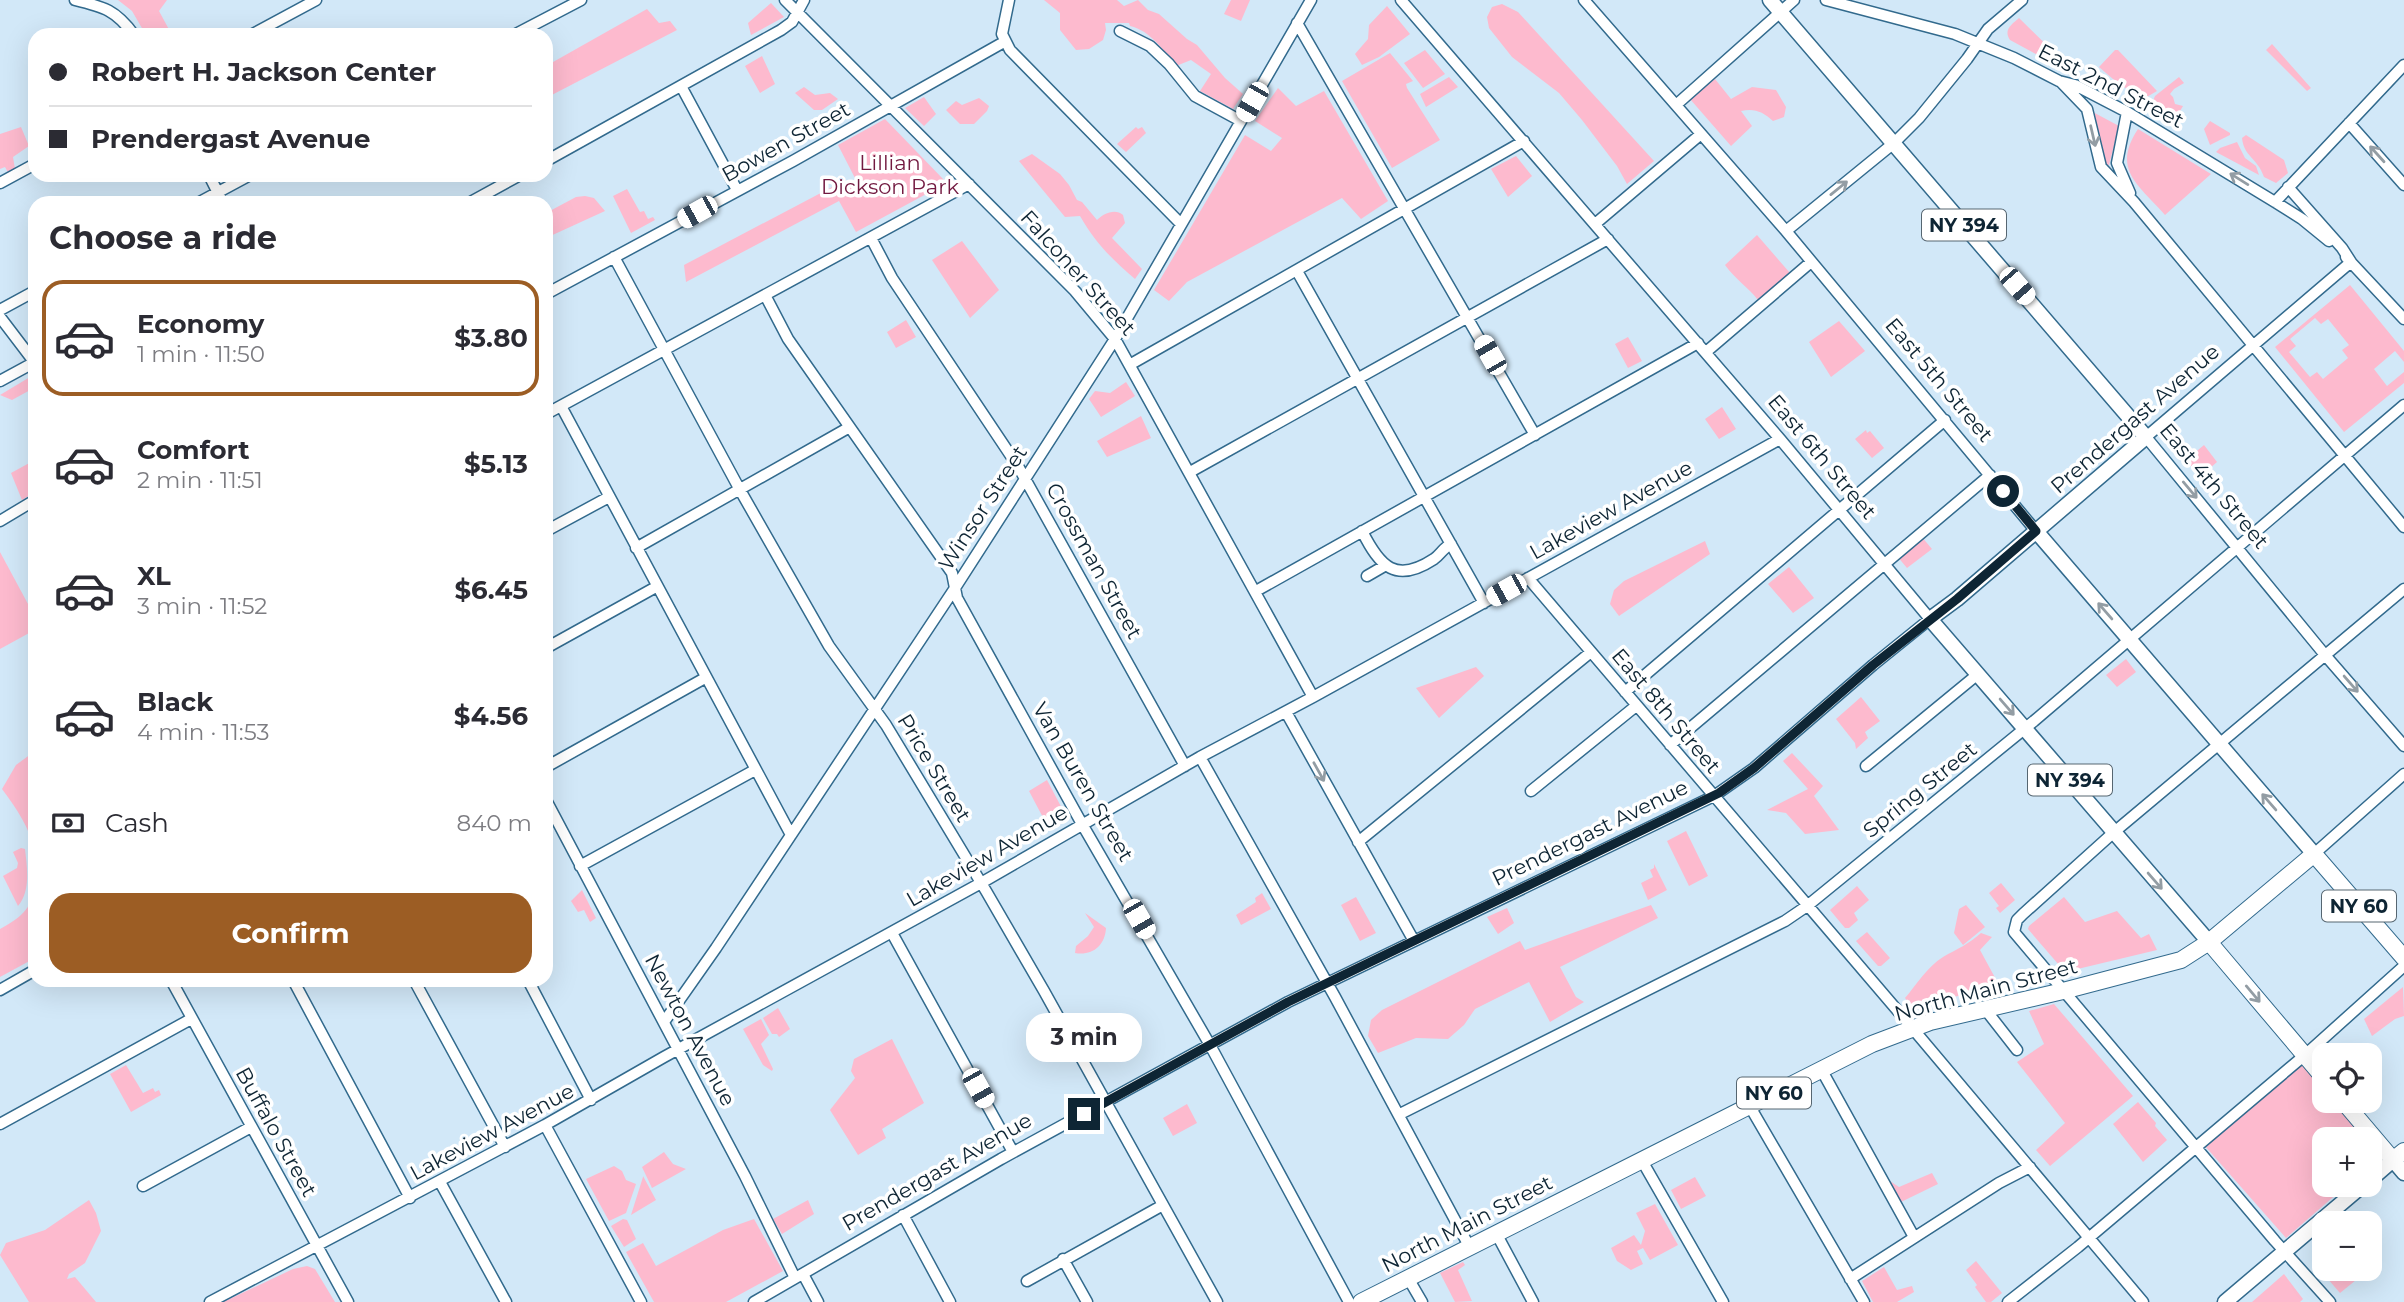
<!DOCTYPE html>
<meta charset="utf-8">
<style>
:root{--surface:#fff;--page:#f2f2f3;--text:#2b2b33;--muted:#7c7c81;--line:#e1e1e2;--accent:#9c5d24}
body{margin:0;font-family:Montserrat,sans-serif;background:var(--page);color:var(--text);height:100vh;display:flex;flex-direction:column;font-size:26px;white-space:nowrap}
*{box-sizing:border-box;margin:0}
p{font-size:23px;color:var(--muted)}
.icon{flex:none;width:38px;height:38px;fill:none;stroke:currentColor;stroke-width:2;stroke-linecap:round;stroke-linejoin:round}
.map{position:relative;flex:1;overflow:hidden}
.sheet{position:absolute;left:28px;top:196px;width:525px;height:791px;display:flex;flex-direction:column;background:var(--surface);border-radius:21px;box-shadow:0 7px 28px #0002}
.sheet>*{flex:none}
.hud{position:absolute;left:28px;top:28px;width:525px;height:154px;border-radius:21px;box-shadow:0 7px 28px #0002;display:grid;align-content:center;height:154px;padding:0 21px;background:var(--surface)}
.fabs{position:absolute;left:2312px;top:1043px;display:grid;gap:14px}
.fabs a{display:grid;place-items:center;width:70px;height:70px;border-radius:14px;background:var(--surface);box-shadow:0 7px 28px #0002;font-size:35px}
.end{position:absolute;width:32px;height:32px;margin:-16px;border:9px solid #0e2534;background:#fff;box-shadow:0 0 0 4px #fff}
.from{border-radius:50%}
.bubble{position:absolute;height:49px;border-radius:21px;background:var(--surface);box-shadow:0 7px 28px #0002;font-size:23px;font-weight:700;line-height:49px;text-align:center}
.car{position:absolute;width:21px;height:42px;margin:-21px -10px;border-radius:9px;box-shadow:0 0 5px 2px #0007;background:linear-gradient(#fff 24%,#345 0 40%,#fff 0 76%,#345 0 86%,#fff 0)}
.hud b{display:flex;align-items:center;gap:24px;height:66px;font-size:26px}
.hud b+b{border-top:2px solid var(--line)}
.hud i{width:18px;height:18px;background:var(--text)}
ul{padding:0;list-style:none}
li{display:flex;align-items:center;gap:21px;height:116px;margin:0 14px 10px;padding:0 7px;border:4px solid transparent;border-radius:21px}
li div{flex:1}
li b{display:block;font-size:26px}
li em{font-style:normal;font-weight:700}
li.selected{border-color:var(--accent)}
li>.icon{width:63px;height:63px;stroke-width:1.5}
h2{padding:0 21px;font-size:32px;line-height:84px}
.pay{display:flex;align-items:center;gap:18px;height:77px;padding:0 21px;font-size:26px}
.pay p{margin-inline-start:auto}
.cta{display:flex;gap:14px;margin-top:auto;padding:14px 21px}
.cta a{flex:1;height:80px;border-radius:21px;background:var(--accent);color:#fff;font-size:28px;font-weight:700;line-height:80px;text-align:center}
.map>svg:first-child{display:block}
.green{fill:#fdbace;fill-rule:evenodd}
.lines{fill:none;stroke-linecap:round;stroke-linejoin:round}
.minor-casing{stroke:#326a8d;stroke-width:13}
.major-casing{stroke:#326a8d;stroke-width:17}
.highway-casing{stroke:#326a8d;stroke-width:18}
.minor{stroke:#fff;stroke-width:10}
.major{stroke:#fff;stroke-width:14}
.highway{stroke:#fff;stroke-width:16}
.oneway{stroke:#939da4}
.route{stroke:#0e2534;stroke-width:9}
.labels{text-anchor:middle;stroke-width:7;stroke-linejoin:round;paint-order:stroke}
.shield{fill:#fff;stroke:#566671;stroke-width:2}
.shield-label{font-size:19px;font-weight:bold;fill:#0e2534}
.street-label{font-size:21px;fill:#0e2534;stroke:#fff}
.park-label{font-size:21px;fill:#721940;stroke:#fff}
</style>
<div class="map">
<svg width="2404" height="1302" viewBox="0 0 2404 1302">
<rect width="100%" height="100%" fill="#d2e8f8"/>
<path class="green" d="M118,0h49l-8,11 13,24h-26l-14,-24z
M1044,0h73l7,6 14,-6 10,10 11,4 28,25 10,6 28,33 18,16 -10,15 -33,-18 11,-17 -20,-14 -15,6c-13,-16 -25,-35 -46,-40l-1,-3h-24l1,7 -3,10 -14,9 -13,1 -16,-20v-17z
M1231,0h19l-9,21 -17,-7z
M771,3l13,14 -33,18 -3,-12z
M1502,4l16,8 136,149 -27,23 -10,-18 -35,-46 -23,-27 -47,-36 -23,-29 -2,-11 5,-10z
M1387,6l23,28 -31,23 -17,8 -7,-11 13,-15 1,-14z
M647,9l12,14 11,-2 7,9 -131,68v-32z
M2019,18l49,48 -8,1 -50,-27c-7,-10 2,-16 9,-22z
M2272,44l39,44 -4,3 -41,-41z
M1425,50l20,24 -22,14 -19,-25z
M2115,50h3l39,41 -12,7 -25,-13 -21,-18z
M1390,53l23,28 -7,3 1,4 33,52 -48,28 -50,-87z
M762,56l13,28 -15,9 -15,-27z
M1449,77l9,10 -32,20 -6,-13z
M2179,77l5,6 -10,6 -4,5 3,3 2,7 8,2 -6,10 -25,-13 3,-7z
M1715,79l16,20 21,-12 24,3 10,17 -2,10 -11,4c-10,-9 -18,-13 -32,-10l11,15 -21,20 -41,-47z
M804,87l11,8 15,-2 8,6 -16,11h-8l-19,-17z
M1278,88l18,18 28,-15 64,110 -27,18 -19,-21 -155,84 -18,19 -15,-11 91,-155 26,16 11,-13 -27,-17z
M924,97l12,17 -12,12 -19,-18z
M979,98l10,8 -2,5 -13,13h-14l-14,-14 10,-9 6,4z
M2091,111l28,15 -10,39 -6,-1z
M885,119l59,61 -1,5 -87,47 -17,-31 -153,81 -2,-17 150,-79 9,6 12,-9 1,-3 -18,-35z
M2210,121l20,12v2l-20,10 -6,-16z
M21,127l8,19 -16,11 2,12 -6,5 -4,-7 -5,2v-35z
M1136,127l2,2 4,-2 4,6 -20,19 -9,-8z
M2138,129l73,45 -46,41c-26,-30 -54,-45 -27,-86z
M2246,135l38,25 4,13 -12,10 -12,-6c-7,-20 -20,-20 -22,-39z
M2237,142l8,16 11,8 3,9 -43,-23 4,-4z
M1032,154l28,20 9,11 8,15 5,2 15,18c6,-6 18,-12 26,-5l2,8 -13,15 30,31 -7,10c-24,-21 -39,-35 -55,-63l-15,1 -46,-56z
M1516,156l16,20 -24,21 -17,-28z
M627,189l13,23 4,-1 4,8 5,-2 2,3 -24,13 -18,-37z
M585,196l9,2 11,13 -59,27v-25l30,-16z
M1757,235l33,38 -32,27c-10,-13 -23,-21 -33,-35z
M962,241l37,49 -29,28 -38,-58z
M2350,285l54,66v11l-9,-11 -21,18 13,17 17,-14v11l-60,49 -69,-85zM2315,318l6,6 7,-5 21,26 -7,5 6,8 -25,21 -6,-7 -7,5 -21,-25 7,-6 -6,-7z
M906,320l10,17 -20,11 -9,-16z
M1839,321l26,30 -34,26 -22,-35z
M1628,337l14,24 -14,7 -13,-24z
M30,377l5,7v9l-3,-4 -20,11 -12,-5z
M1126,382l9,14 -34,21 -12,-18 6,-8 15,2z
M1722,407l14,22 -17,10 -14,-20z
M1141,416l10,22 -44,19 -10,-16z
M1866,430l1,3 3,-2 14,17 -12,10 -17,-19z
M2204,445l13,17 -17,15 -14,-17z
M33,461l2,4v27l-13,8 -11,-27z
M1921,536l11,13 -25,19 -10,-12z
M1705,541l5,13 -91,62 -9,-12 4,-14 10,-9z
M0,552l35,65v20l-4,-5 -31,17z
M1789,567l25,31 -21,15 -25,-29z
M2126,659l10,13 -19,15 -11,-12z
M1476,667l8,9 -45,42 -23,-30z
M1861,697l19,24 -15,11 3,6 -12,11 -1,-6 -19,-24z
M35,751v102c-5,-25 -18,-44 -33,-64l14,-24z
M1792,753l31,33 -9,10 25,34 -34,4 -19,-21 -19,-3 41,-21 -25,-28z
M1047,780l19,36 -18,11 -19,-36z
M1686,831l22,45 -19,10 -22,-45z
M21,848l4,1c2,18 6,42 -7,57l-15,-30 14,-8 1,-5 -5,-11z
M1654,864l13,26 -19,10 -7,-17 12,-6 -3,-7 4,-2z
M2001,883l14,17 -15,13 -4,-5 3,-2 -10,-13z
M1857,886l12,14 -15,13 4,7 -9,8h-4l-15,-18z
M35,887v71l-35,19v-48c20,-11 31,-19 35,-42z
M582,890l14,28 -6,4 -6,-12 -6,2 -7,-11z
M1262,893l9,16 -30,16 -5,-10 20,-13 -1,-4z
M1356,897l20,36 -16,8 -19,-36z
M2064,897l21,25 32,-11 24,27 8,-4 8,16 -92,22 -37,-43 1,-3z
M1651,905l7,13 -98,49 16,30 8,5 -34,20 -21,-40 -54,27 -11,16 -16,14 -32,-1 -38,15 -10,-17 3,-16 11,-10 138,-69 5,9z
M1966,905l19,22 -22,18 -9,-12 5,-24z
M1507,908l7,15 -16,11 -11,-17z
M1085,913l21,15c-1,18 -14,28 -31,25l1,-7 12,-10 6,-9z
M1867,932l23,26 -9,8h-3l-22,-25z
M1981,933l11,4 -12,13 19,35 -86,23 -8,-10c12,-14 22,-31 38,-41 14,-8 26,-13 38,-24z
M2403,987l1,29 -9,3 -23,17 -8,-17z
M2054,1004l79,92 -83,70 -14,-16 29,-27 -48,-61 27,-18 -15,-33z
M778,1008l12,21 -11,8 -2,-3h-5l-9,-16z
M761,1019l8,16 -8,9 12,25 -1,2 -9,-6 -20,-36z
M892,1039l32,64 -42,26 4,9 -28,17 -28,-45 25,-32 -4,-7 3,-12z
M2301,1063l23,27v11h9l32,38h-41v46h23l-61,53 -82,-93z
M126,1065l17,28 10,-5 2,4 4,-2 2,5 -30,17 -21,-38z
M2138,1102l18,21 -1,3 12,14 -24,22 -30,-38z
M1187,1104l10,19 -24,13 -10,-18z
M664,1152l9,12 13,5 -34,19 -10,-21z
M614,1166l8,5 4,9 10,4 -10,29 -17,8 -23,-42z
M1932,1173l6,11 -37,18 -11,-21 9,6z
M643,1176l13,24 -25,15 12,-38z
M1695,1177l11,19 -25,13 -10,-19z
M89,1200l7,13 5,18 -16,32 -16,11 -2,5 8,-2 21,25h-67l-29,-47 6,-12 39,-13z
M808,1200l6,14 -32,20 -9,-15z
M1655,1204l23,41 -28,15 -7,-12 -6,3 6,13 -12,6 -14,-9 -6,-13 23,-13 7,10 4,-14 -9,-18z
M623,1219l4,1 9,19 -12,8 -13,-21z
M754,1219l29,52 -57,31h-72l-28,-50 17,-9 13,23 67,-36z
M1976,1261l26,32 -11,9h-5l-11,-15 2,-2 -11,-15z
M1463,1262l2,3 -7,5 14,31 -17,1 -15,-29z
M307,1266l8,3 20,33h-112l70,-33z
M1884,1267l13,23 15,-4 2,6 -17,10h-24l-11,-21z
M2338,1269h17l6,7 -21,17 -13,-15z
M2284,1274l19,25 -3,3h-48z"/>
<g class="lines">
<g class="minor-casing">
<path id="minor" d="M75,0c29,7 41,10 59,35
M785,0l290,291 40,48 198,358
M1009,0l-7,34 8,16 171,174
M1584,0l202,231 250,300
M1826,0l129,34 59,24 45,23 16,4 52,27 148,90 27,17 27,22
M1297,23l238,412
M1120,31l30,15 19,18 26,32 46,25
M251,35l65,-35
M514,35l67,-35
M2061,82l26,27 14,58 33,35 270,325
M681,86l56,104
M1676,105l118,-105
M2127,112l-10,51 13,30
M2349,123l55,62
M546,161l235,-131 11,-8 12,-22
M209,175l14,28
M0,183l35,-19
M2288,187l54,61 9,14 -205,175 179,218 79,91
M2275,202l129,-137
M198,203l52,-28
M469,203l51,-28
M1595,224l106,-90
M1786,231l108,-88 25,-25 48,-59 21,-30 34,-29
M871,238l21,40 127,190 166,298
M614,257l126,233 89,156 57,79 100,166 58,100 173,311
M2346,257l58,62
M1297,271l187,332
M546,294l247,-133 211,-119
M765,295l23,44 164,234 5,25 125,226 128,221 139,257
M0,310l35,-19
M0,317l35,46
M1706,352l105,-90
M1131,364l393,-223
M0,381l35,-19
M561,406l230,429
M546,414l423,-230
M1190,472l418,-233
M0,521l35,-21
M546,531l63,-34
M1362,531c18,36 34,53 72,28 7,-5 9,-11 17,-15
M636,548l212,-120
M1367,576l19,-11
M1528,578l375,439 240,285
M1256,591l442,-248
M546,648l110,-61
M1625,692l320,-272
M1286,712l128,229
M1670,745l320,-270
M1200,757l135,240 134,249
M1866,766l112,-92
M546,767l159,-89
M1531,791l105,-85
M546,800l199,376 50,102
M1358,842l233,-190
M2314,854l90,-80
M580,866l175,-96
M892,933l121,219
M171,980l177,322
M293,980l117,218
M414,980l91,167
M528,980l63,120
M0,990l35,-20
M1985,1009l32,41
M664,1022l52,-74 239,-360 160,-249 196,-339
M1821,1069l93,168
M1749,1105l115,197
M1400,1114l385,-193 22,-15 227,-185 370,-316
M0,1124l191,-105
M545,1125l96,177
M1641,1159l82,143
M440,1182l66,120
M143,1186l108,-59
M903,1215l47,87
M1496,1233l37,69
M1063,1259l24,43
M803,1274l15,28
M1408,1278l14,24
M1850,1279l149,-96 31,-16
M1027,1281l136,-76
M210,1302l335,-177 119,-68 317,-174 219,-126 113,-60 467,-258
M754,1302l247,-143 287,-157 426,-206 40,-28 119,-103 57,-46 -150,-180 -379,-439
M2008,1302l70,-55 227,-192 99,-89
M2330,1302l-55,-61 -261,-309 3,-12 6,-6 90,-81 291,-244"/>
</g>
<g class="major-casing">
<path id="major" d="M1770,0l376,437 -189,162 -27,20 279,323
M2036,531l278,323
M2370,1180l23,-20 11,13
M2225,1302l138,-117"/>
</g>
<g class="highway-casing">
<path id="highway" d="M2209,942l115,136
M2343,1101l50,59 11,-9
M1361,1302l511,-258 58,-22 133,-31 118,-31 28,-18 105,-88 90,104"/>
</g>
<use href="#minor" class="minor"/>
<use href="#major" class="major"/>
<use href="#highway" class="highway"/>
</g>
<defs><path id="oneway-shaft" d="M-6 0H5M1.5-3L5.5 0L1.5 3" fill="none" stroke-width="1.6" stroke-linecap="round" stroke-linejoin="round" transform="scale(1.75)"/></defs>
<g class="oneway">
<use href="#oneway-shaft" transform="translate(2093 136) rotate(77)"/>
<use href="#oneway-shaft" transform="translate(2377 154) rotate(-132)"/>
<use href="#oneway-shaft" transform="translate(2239 179) rotate(-148)"/>
<use href="#oneway-shaft" transform="translate(1839 188) rotate(-39)"/>
<use href="#oneway-shaft" transform="translate(2190 490) rotate(50)"/>
<use href="#oneway-shaft" transform="translate(2105 611) rotate(-131)"/>
<use href="#oneway-shaft" transform="translate(2351 684) rotate(49)"/>
<use href="#oneway-shaft" transform="translate(2007 707) rotate(49)"/>
<use href="#oneway-shaft" transform="translate(1319 772) rotate(61)"/>
<use href="#oneway-shaft" transform="translate(2269 802) rotate(-131)"/>
<use href="#oneway-shaft" transform="translate(2155 881) rotate(49)"/>
<use href="#oneway-shaft" transform="translate(2253 994) rotate(50)"/>
</g>
<g class="lines">
<path class="route" d="M1084,1114l204,-112 431,-209 35,-25 119,-103 84,-66 79,-68 -33,-40"/>
</g>
<g class="labels">
<g class="shield">
<rect x="1922" y="209.5" width="84" height="31" rx="5"/>
<rect x="2028" y="764.5" width="84" height="31" rx="5"/>
<rect x="2322" y="890.5" width="74" height="31" rx="5"/>
<rect x="1737" y="1077.5" width="74" height="31" rx="5"/>
</g>
<g class="shield-label">
<text x="1964" y="232">NY 394</text>
<text x="2070" y="787">NY 394</text>
<text x="2359" y="913">NY 60</text>
<text x="1774" y="1100">NY 60</text>
</g>
<g class="street-label">
<text transform="translate(2111 86) rotate(27)" y="7">East 2nd Street</text>
<text transform="translate(786 142) rotate(-29)" y="7">Bowen Street</text>
<text transform="translate(1078 273) rotate(48)" y="7">Falconer Street</text>
<text transform="translate(1939 380) rotate(50)" y="7">East 5th Street</text>
<text transform="translate(2135 419) rotate(-41)" y="7">Prendergast Avenue</text>
<text transform="translate(1822 457) rotate(50)" y="7">East 6th Street</text>
<text transform="translate(2214 486) rotate(50)" y="7">East 4th Street</text>
<text transform="translate(983 508) rotate(-57)" y="7">Winsor Street</text>
<text transform="translate(1611 510) rotate(-29)" y="7">Lakeview Avenue</text>
<text transform="translate(1094 561) rotate(61)" y="7">Crossman Street</text>
<text transform="translate(1666 711) rotate(50)" y="7">East 8th Street</text>
<text transform="translate(934 768) rotate(59)" y="7">Price Street</text>
<text transform="translate(1083 782) rotate(60)" y="7">Van Buren Street</text>
<text transform="translate(1920 790) rotate(-39)" y="7">Spring Street</text>
<text transform="translate(1590 833) rotate(-26)" y="7">Prendergast Avenue</text>
<text transform="translate(987 856) rotate(-30)" y="7">Lakeview Avenue</text>
<text transform="translate(1986 990) rotate(-15)" y="7">North Main Street</text>
<text transform="translate(690 1030) rotate(62)" y="7">Newton Avenue</text>
<text transform="translate(276 1132) rotate(61)" y="7">Buffalo Street</text>
<text transform="translate(492 1132) rotate(-28)" y="7">Lakeview Avenue</text>
<text transform="translate(937 1172) rotate(-30)" y="7">Prendergast Avenue</text>
<text transform="translate(1467 1224) rotate(-27)" y="7">North Main Street</text>
</g>
<g class="park-label">
<text x="890" y="170">Lillian<tspan x="890" dy="24">Dickson Park</tspan></text>
</g>
</g>
</svg>
<div class="fabs">
<a><svg class="icon" aria-label="locate" viewBox="0 0 24 24"><circle cx="12" cy="12" r="6"/><path d="M12 2v4M12 18v4M2 12h4M18 12h4"/></svg></a>
<a>+</a>
<a>−</a>
</div>
<i class="end from" style="left:2003px;top:491px"></i>
<i class="end" style="left:1084px;top:1114px"></i>
<div class="bubble" style="left:1026px;top:1013px;width:116px">3 min</div>
<i class="car" style="left:1252px;top:102px;rotate:210deg"></i>
<i class="car" style="left:697px;top:212px;rotate:241deg"></i>
<i class="car" style="left:2017px;top:286px;rotate:139deg"></i>
<i class="car" style="left:1490px;top:355px;rotate:330deg"></i>
<i class="car" style="left:1506px;top:590px;rotate:241deg"></i>
<i class="car" style="left:1139px;top:919px;rotate:150deg"></i>
<i class="car" style="left:978px;top:1088px;rotate:151deg"></i>
<div class="hud">
<b><i class="from"></i>Robert H. Jackson Center</b>
<b><i></i>Prendergast Avenue</b>
</div>
<section class="sheet">
<h2>Choose a ride</h2>
<ul>
<li class="selected"><svg class="icon" aria-label="car" viewBox="0 0 24 24"><path d="M5 17H2v-5l4-1 3-4h7l3 4 3 1v5h-3M9 17h6M6 11h13"/><circle cx="7" cy="17" r="2"/><circle cx="17" cy="17" r="2"/></svg><div><b>Economy</b><p>1 min · 11:50</p></div><em>$3.80</em></li>
<li><svg class="icon" aria-label="car" viewBox="0 0 24 24"><path d="M5 17H2v-5l4-1 3-4h7l3 4 3 1v5h-3M9 17h6M6 11h13"/><circle cx="7" cy="17" r="2"/><circle cx="17" cy="17" r="2"/></svg><div><b>Comfort</b><p>2 min · 11:51</p></div><em>$5.13</em></li>
<li><svg class="icon" aria-label="car" viewBox="0 0 24 24"><path d="M5 17H2v-5l4-1 3-4h7l3 4 3 1v5h-3M9 17h6M6 11h13"/><circle cx="7" cy="17" r="2"/><circle cx="17" cy="17" r="2"/></svg><div><b>XL</b><p>3 min · 11:52</p></div><em>$6.45</em></li>
<li><svg class="icon" aria-label="car" viewBox="0 0 24 24"><path d="M5 17H2v-5l4-1 3-4h7l3 4 3 1v5h-3M9 17h6M6 11h13"/><circle cx="7" cy="17" r="2"/><circle cx="17" cy="17" r="2"/></svg><div><b>Black</b><p>4 min · 11:53</p></div><em>$4.56</em></li>
</ul>
<div class="pay"><svg class="icon" aria-label="cash" viewBox="0 0 24 24"><path d="M3 7h18v10H3z"/><circle cx="12" cy="12" r="2"/></svg>Cash<p>840 m</p></div>
<div class="cta"><a>Confirm</a></div>
</section>
</div>
